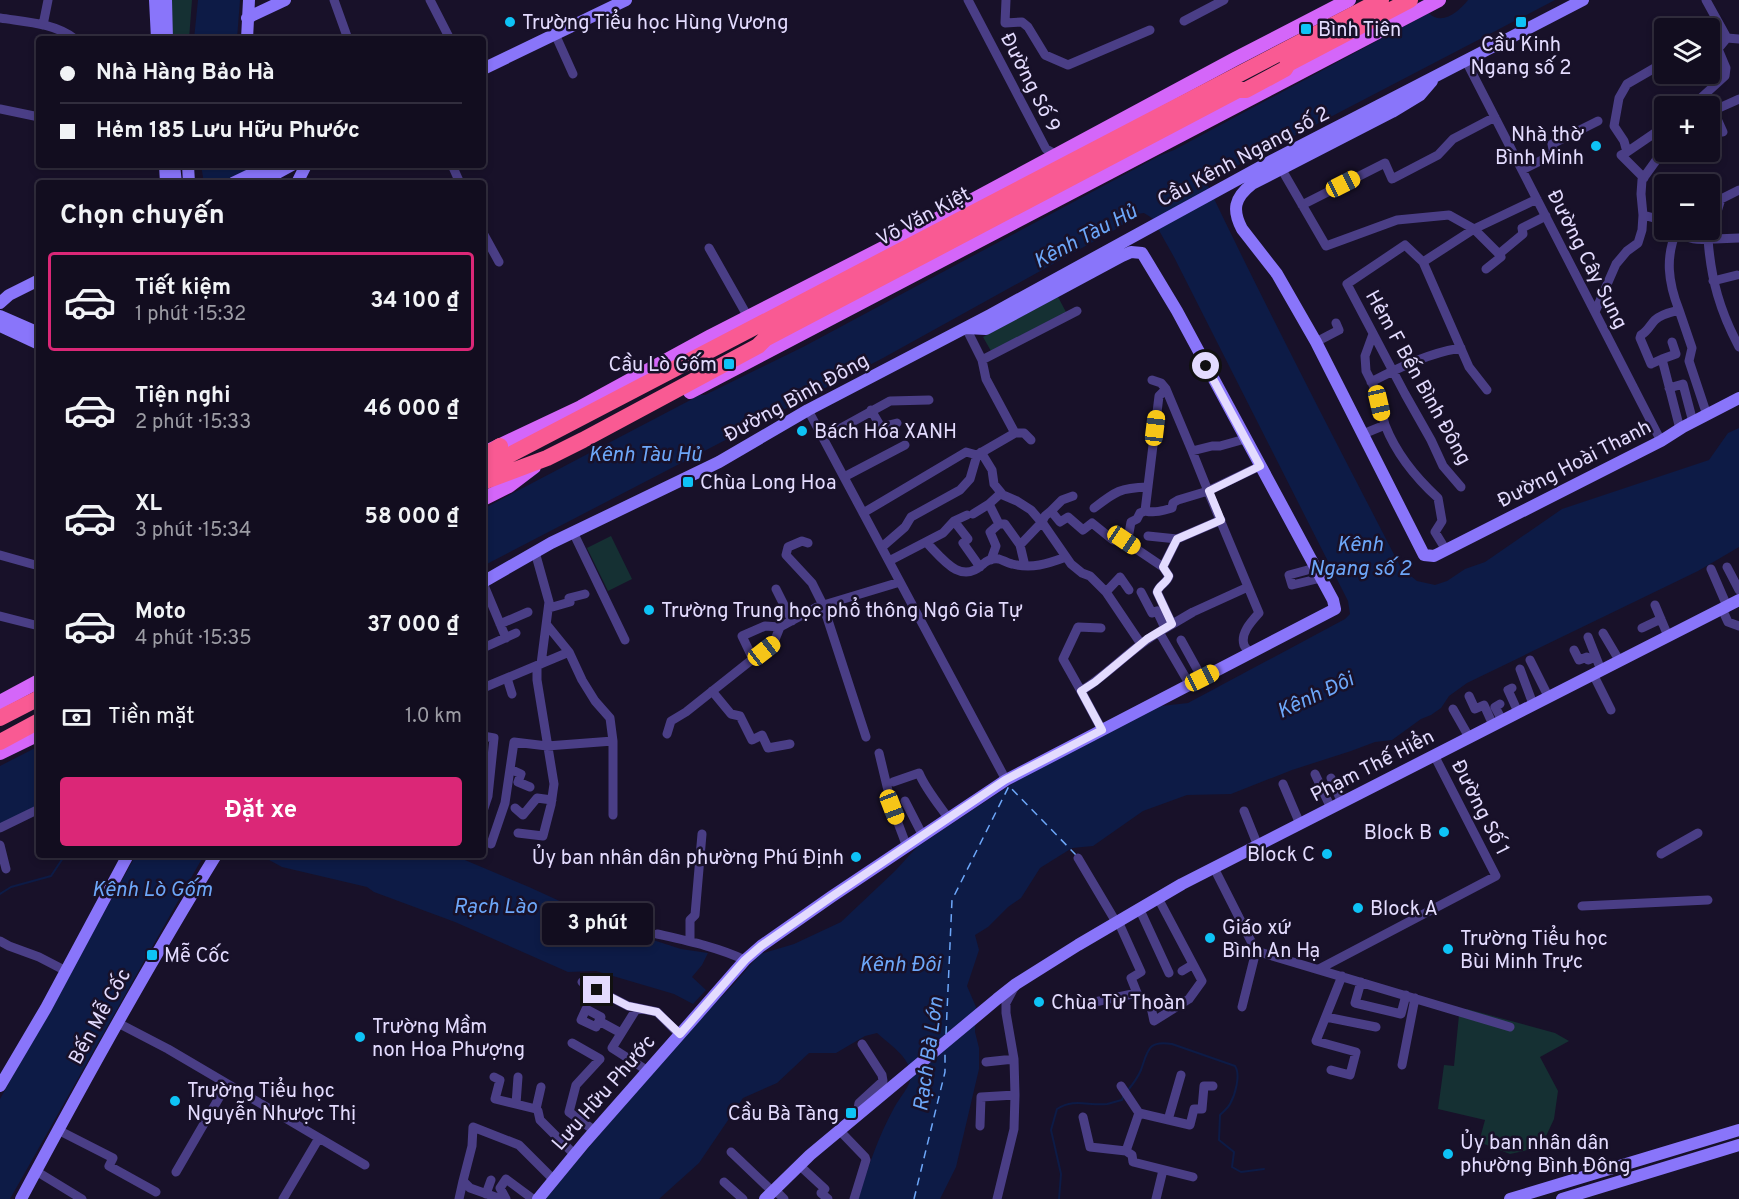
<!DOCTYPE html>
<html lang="vi">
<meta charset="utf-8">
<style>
:root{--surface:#120d1f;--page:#1f1b2c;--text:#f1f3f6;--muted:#9c9ca4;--line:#312d3d;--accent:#db2777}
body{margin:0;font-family:Overpass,sans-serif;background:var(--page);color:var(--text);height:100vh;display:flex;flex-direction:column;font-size:22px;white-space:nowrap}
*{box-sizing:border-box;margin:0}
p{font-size:20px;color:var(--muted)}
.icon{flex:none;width:33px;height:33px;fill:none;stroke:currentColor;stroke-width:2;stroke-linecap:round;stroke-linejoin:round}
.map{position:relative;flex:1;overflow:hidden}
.details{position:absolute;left:36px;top:180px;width:450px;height:678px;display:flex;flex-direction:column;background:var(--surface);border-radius:6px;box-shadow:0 3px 9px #0003,0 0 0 2px var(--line)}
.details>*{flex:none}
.banner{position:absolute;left:36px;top:36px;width:450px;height:132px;border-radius:6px;box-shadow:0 3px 9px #0003,0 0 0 2px var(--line);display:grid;align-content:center;height:132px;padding:0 24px;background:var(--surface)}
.buttons{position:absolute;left:1654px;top:18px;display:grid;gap:12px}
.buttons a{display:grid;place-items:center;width:66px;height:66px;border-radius:6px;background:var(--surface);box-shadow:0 3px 9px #0003,0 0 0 2px var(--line);font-size:30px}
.end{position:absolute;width:27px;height:27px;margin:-14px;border:8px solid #e3dbfe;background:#111;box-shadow:0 0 0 3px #111}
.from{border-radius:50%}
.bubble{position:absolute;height:42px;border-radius:6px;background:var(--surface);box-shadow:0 3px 9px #0003,0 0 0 2px var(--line);font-size:20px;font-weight:700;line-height:42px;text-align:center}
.car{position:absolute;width:18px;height:36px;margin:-18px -9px;border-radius:8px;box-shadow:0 0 4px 2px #0007;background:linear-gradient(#f5c518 24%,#345 0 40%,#f5c518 0 76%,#345 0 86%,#f5c518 0)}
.banner b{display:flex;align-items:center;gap:21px;height:57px;font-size:22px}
.banner b+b{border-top:2px solid var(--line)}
.banner i{width:15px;height:15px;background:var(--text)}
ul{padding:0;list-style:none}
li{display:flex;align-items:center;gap:18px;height:99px;margin:0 12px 9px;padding:0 12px;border:3px solid transparent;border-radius:6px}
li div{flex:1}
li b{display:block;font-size:22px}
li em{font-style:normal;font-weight:700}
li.selected{border-color:var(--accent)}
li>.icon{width:54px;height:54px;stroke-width:1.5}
h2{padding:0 24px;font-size:27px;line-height:72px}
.pay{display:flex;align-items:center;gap:15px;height:66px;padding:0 24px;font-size:22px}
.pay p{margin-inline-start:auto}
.cta{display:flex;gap:12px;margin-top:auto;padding:12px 24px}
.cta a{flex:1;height:69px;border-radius:6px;background:var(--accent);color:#fff;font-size:24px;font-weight:700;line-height:69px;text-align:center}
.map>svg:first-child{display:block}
.green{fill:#153033}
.water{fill:#0d1b46}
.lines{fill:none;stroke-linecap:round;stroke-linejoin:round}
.stream{stroke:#0d1b46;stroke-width:2}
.ferry{stroke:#6da7f9;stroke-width:1.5;stroke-dasharray:8 6;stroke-linecap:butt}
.street{stroke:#4a3e86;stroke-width:9}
.secondary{stroke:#8975fa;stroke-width:12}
.primary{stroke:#d466f9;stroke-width:14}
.highway{stroke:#f95a93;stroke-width:16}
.route{stroke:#e3dbfe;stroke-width:8}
.poi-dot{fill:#0ec3f6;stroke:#181129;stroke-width:2}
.labels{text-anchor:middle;stroke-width:5;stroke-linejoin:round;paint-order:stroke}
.poi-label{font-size:20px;fill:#e3dbfe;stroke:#181129;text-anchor:start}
.street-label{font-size:20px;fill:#e3dbfe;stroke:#181129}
.water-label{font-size:21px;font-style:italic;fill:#6da7f9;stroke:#181129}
</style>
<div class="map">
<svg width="1739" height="1199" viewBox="0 0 1739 1199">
<rect width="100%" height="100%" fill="#181129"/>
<path class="green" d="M171,0h21l-3,39h-18z
M1058,297l8,15 -75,39 -8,-14z
M611,536l21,43 -24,12 -21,-43z
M1467,1009l88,24 14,8 -29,16 18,34 -4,28 -13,28 -31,7 -31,-12 6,-22 -47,-11 6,-44 10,1 5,-51z"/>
<path class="water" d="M198,0h42l-3,39h-43z
M1468,0h87l-349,182c62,130 129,258 195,386l16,13 18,4 12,-4 18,-12 20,-7 77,-53 147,-49 19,-27 11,-5v119l-41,24 -231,112 -18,13 -8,12 -10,7 -10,4 -29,21 -17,2 -24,9 -59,19 -61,24 -44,1 -44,16 -50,35 -21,2 -32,20 -19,30 -13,9 -20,20 -13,8 4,15 -12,36 9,21 -1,25 4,16v21l-23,98 -16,32h-82c10,-31 20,-62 36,-91 5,-10 17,-22 17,-33 -1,-18 -22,-31 -34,-42l-12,3 -29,17h-27l-32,30 -34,15 -44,65 -40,36h-114l136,-161 51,-52 28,-32 34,-10 47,-22 54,-51 22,-24 113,-75 122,-65 36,-4 157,-84 5,-5 -2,-13 -174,-344 -22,-39 -8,-5 -7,1 -19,14 -235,130 -400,208v-57l217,-114h5l98,-48 356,-191 15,-6 255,-137c13,14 31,-3 39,-13z
M201,165h51l6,18h-54z
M39,746v58l-39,21v-59z
M136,855h68l-194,344h-10v-100z
M260,855h193l76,32 96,44 56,18 27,4 -6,12 -10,12 14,13 -13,14 -19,-10 -78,-23 -28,1 -113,-50 -81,-30 -7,-5 -85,-20z"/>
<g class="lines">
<path class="stream" d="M0,894l11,-7 40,-11 14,-21
M1128,1090c5,-6 10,-13 13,-20 7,-20 7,-30 31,-26l63,22c6,9 0,29 -5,38 -2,4 -7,8 -10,11l-1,25 15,12 -2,15 9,5 23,-3
M1059,1199l2,-25 -10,-44 6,-21c17,-11 31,-3 50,-5 5,-1 10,-3 15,-4l1,-3"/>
<path class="ferry" d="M946,1034l6,-134 57,-114 67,69
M914,1199l31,-127v-24"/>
<path class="street" d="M334,0l14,39
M430,0l20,39
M968,0l78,149 11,6
M1006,0l-1,23 17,-1 6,5 17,28 23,10 82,-35
M1706,0l21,38 12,1
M0,18c25,4 55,5 75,21
M1184,21l40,-21
M43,25l5,-25
M555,34l18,40
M1466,61l195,380
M1692,106l33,-30 1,-8 -8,-19 9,-11
M0,109l39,8
M1723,132l-9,-20 5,-4 20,-9
M1627,152l38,-26
M452,165l8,18
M1282,170l44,76 71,-26 52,-5 25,14 25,25
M1522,170l32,-16 -2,-10 46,-23
M1644,178l-23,-23 6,-3 -3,-11 -10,-15 5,-28 8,-14 38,-22
M1739,190l-18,9 -5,16 -1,24 24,-1
M1302,205l83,-42 7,16 46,-24 15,-16 42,-22
M1643,215l-2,-21 1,-14 23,-32
M1677,230c-12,27 -9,52 2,80 -8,2 -18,4 -24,10 -5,5 -7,11 -14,15l-1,3 11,26 11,-5 18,70
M1677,230c13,11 21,10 36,9
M483,233l16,29
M1708,239c3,41 12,72 31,108
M709,248l39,69
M1423,262l51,-33 63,-30
M1486,269l15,-12 -2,-3 24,-20 -1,-6 24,-12
M1713,281l24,-6
M1679,310l13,38 -3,13 18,54
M1595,312l21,-48 11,-13 11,-8 4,-13 1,-15 22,6
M966,328l16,32 4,19 29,54
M1316,342l23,-12 -3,-7
M1662,359l14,-5 -4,-12
M982,360l95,-49
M1152,380l9,3 5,6 26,62 20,-5h8l25,-7
M1371,382c29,-15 58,-29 90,-34
M1669,388l14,-4 10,38
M808,410l198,370
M871,410l10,17 16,-4
M1385,425c11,28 31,53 53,73l4,23 -7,11 11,18
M1363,434l22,-9 -9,-34 -10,-20 -1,-15 8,-22
M823,438l67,-37 39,-1
M1192,451l16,40 52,-25
M981,452l11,18 2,14 9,11 14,6 14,9 13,15 27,39 11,9 8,3 16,16
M977,455l38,-22h9l7,7
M844,477l61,-32
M1461,487l-18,-21 -12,-26 -26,-46 -58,-110 58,-39 18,17 46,105 18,23
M989,504l10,20h6l15,21 5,21
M1094,508c22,-17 26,-20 54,-21
M1051,511l11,-11 11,-4
M1145,511c10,2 17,0 27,-3l1,-5 5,-3 30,-9 51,122c-7,8 -19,20 -15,32 1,3 4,5 6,8
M863,513l103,-61 11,3
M973,514l16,-10 12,-11
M954,521l14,18 -5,4 17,24
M573,532l52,108
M1148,536l29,3 44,-19
M1123,540l6,-7 2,-11 6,-3 3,-6 5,-2 14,-115 7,-7
M926,542c16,16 34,43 56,23 4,-4 10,-7 17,-6 4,1 8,4 13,5 20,5 35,0 54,-7
M808,543l-6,-2 -14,6 -2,8 26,28 11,22 43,132
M1020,545l22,-23 3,-6 6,-5 9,11 8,-5 15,13 9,-7 21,17 7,-2 43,29 14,-28
M882,547l23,-20 6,-10 49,-27 10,-11 7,-24
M535,552l14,50 -8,62
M0,555l39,11
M991,560l5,-14 -6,-14 9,-8
M889,561l54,-28 11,-12 13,-6
M1163,567l6,9c-2,7 -10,9 -12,16l15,32
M1727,567l12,23
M1315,568l-26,7 3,10 29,-7
M1711,569l16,37
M483,583l23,55
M776,589l16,32
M1129,590l-9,-13 -14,15 35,52
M1141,592l11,21 5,-2 8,17
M1655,605l13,31
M549,608l21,-6 -1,-4 16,-4
M1722,609l6,13 11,4
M0,616l39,10
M500,624l28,-12
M547,625l22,27 13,28 13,21 15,17 3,23v74
M1642,628l19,-9
M1603,633l16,27
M1588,637l13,33
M1181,640l21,38
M483,648l33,-15
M1574,650l5,10 8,-3 1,3 7,-3
M753,659l-11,-23 23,-10 15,1
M1530,660l18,36
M1520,669l13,35
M1593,674l18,36
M507,678l5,16
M1190,685l-31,-53 34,-20 55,-25
M483,688l86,-36
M1512,688l-4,2 10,22
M712,691l19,23 9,2 12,24 10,-5 6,13 22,-4
M1081,691l-18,-32 15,-32 23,1
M1469,696l6,13 9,-4 9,20
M1500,704l-5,3 7,13
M1453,709l16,28
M1102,730l-21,-39c28,-17 50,-43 78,-59
M667,734l4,-13 15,-9 88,-70 6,-15 37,-20 83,-25
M483,736l11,2 -6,58 -5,15
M879,753l13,54 15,40
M510,769l11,5 -3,8 12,5
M1315,774l16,34
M1331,778l11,25
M893,782l26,-9c6,15 20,32 30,46
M1283,784l17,40
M905,801l18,35
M515,808l8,7 14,-17 15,2
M1244,811l14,35
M0,828l39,-19
M518,833l25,3 8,-31 3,-21 -17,-104v-14
M491,844l14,-41 9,-61 33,4 66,-5
M0,845l6,24
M1661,854l37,-21
M1078,858l38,64
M1214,868l42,83 -14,56
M1582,906l126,-6
M1139,908l30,65
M657,934c31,7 60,13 88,26
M0,941l9,5 30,11 27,14
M690,941v-21l5,-5 7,-81
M1256,951l254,76
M1319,969l177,-93 -62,-121
M1182,971l10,-6
M582,982l46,24 29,6 22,22
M1361,982l-6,21 46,11 5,-19
M1090,1003l47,-10 -6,-15 10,-6 -23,-51
M1151,1007l3,14 35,-22 13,-18 -44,-83
M637,1008l-25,40 36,23
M1326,1017l50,10
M599,1021l-3,6 -15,-7 5,-11 15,8 -2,4 22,12
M118,1023l50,26 197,116
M572,1043l28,16 -24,26 -7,27 26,19
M986,1062l28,-3
M1402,1065l13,-67
M1331,1070l19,5 6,-23 -40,-11 26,-65
M494,1077l6,3 -5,19 41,10 2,2 2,9 34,34
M1121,1086l18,27
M516,1104l2,-27
M536,1109l5,-22
M857,1115l2,-12 24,-22 -1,-6 -20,-31
M1083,1117l7,30 36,4
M1168,1120l13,-45
M980,1126l1,-29 34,-2
M58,1130l55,28 -4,8 47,26
M839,1130l26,27 1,3 -12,39
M1126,1151l13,-38 51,12 4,-16h8l2,-23h9
M1126,1151l6,4 1,7 60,15
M731,1152l42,40
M799,1165l26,24 -4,4 7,6
M36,1171l46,28
M176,1172l51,-88
M724,1182l19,17
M775,1190l9,9
M486,1194l5,-14
M283,1199l36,-61
M459,1199l4,-18
M501,1199l-31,-11 -7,-7 9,-35 1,-19 46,18 35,35
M506,1199l-6,-11 6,-9 27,20
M997,1199l17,-70 1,-34 -1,-36 -8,-46v-10l9,-17
M1156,1199l7,-29"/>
<path class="secondary" d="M155,0l2,39
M166,0l1,39
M247,18l38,-18
M247,39l2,-39
M483,69l143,-69
M1432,81l-12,14 -28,17 -140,72c-18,14 -20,26 -10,45l35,45 39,68 108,213 10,1 227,-115 22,-14 56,-29
M165,165l1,18
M174,165l2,18
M188,165l1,18
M233,183l37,-18
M259,183l33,-18
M297,183l9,-18
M0,303l9,-8 30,-15
M0,316l39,17
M0,326l39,18
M483,582l68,-39 168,-81 89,-52 182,-95 283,-155 310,-160
M0,1086l46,-78 82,-153
M21,1199c62,-116 126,-232 195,-344
M538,1199l47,-57 111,-126 49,-56 16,-14 70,-49 175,-117 329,-171 -2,-9 -156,-289 -35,-58 -11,-1 -9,4 -136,73 -20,-1
M765,1199l45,-44 187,-156 19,-15 62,-39 104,-61 557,-284
M1510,1199l229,-69
M1562,1199l177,-54"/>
<path class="primary" d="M690,392l749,-392
M490,450l91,-43 130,-71 176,-90 348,-187 114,-59
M483,499l26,-13 25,-19
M0,702l39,-21
M0,753l39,-19"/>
<path class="highway" d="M483,457l17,-11
M483,468l15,-7 883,-461
M483,482l64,-24 36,-18 175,-94 7,-7 473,-249h8l39,-21 3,-5 122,-64
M0,718l39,-20
M0,742l39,-21"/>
</g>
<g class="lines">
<path class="route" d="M597,990l31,16 29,6 23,22 65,-74 16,-14 70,-49 174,-117 97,-50 -21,-39 14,-9 52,-43 25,-15 -15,-32c2,-7 10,-9 12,-16l-6,-9 14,-28 44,-19 -12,-29 51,-25 -54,-100"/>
</g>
<g class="poi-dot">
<circle cx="510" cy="22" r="6"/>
<rect x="1515" y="16" width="12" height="12" rx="3"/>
<rect x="1300" y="23" width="12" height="12" rx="3"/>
<circle cx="1596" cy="146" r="6"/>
<rect x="723" y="358" width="12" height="12" rx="3"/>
<circle cx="802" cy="431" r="6"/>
<rect x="682" y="476" width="12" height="12" rx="3"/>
<circle cx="649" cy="610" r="6"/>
<circle cx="1444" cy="832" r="6"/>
<circle cx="1327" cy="854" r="6"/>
<circle cx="856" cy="857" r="6"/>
<circle cx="1358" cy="908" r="6"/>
<circle cx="1210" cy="938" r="6"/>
<circle cx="1448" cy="949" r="6"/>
<rect x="146" y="949" width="12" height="12" rx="3"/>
<circle cx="1039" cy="1002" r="6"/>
<circle cx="360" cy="1037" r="6"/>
<circle cx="175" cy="1101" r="6"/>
<rect x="845" y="1107" width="12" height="12" rx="3"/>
<circle cx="1448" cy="1154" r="6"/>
</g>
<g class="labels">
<g class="poi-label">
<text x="522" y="29">Trường Tiểu học Hùng Vương</text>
<text x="1318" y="36">Bình Tiên</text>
<text x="1521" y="51" text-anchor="middle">Cầu Kinh<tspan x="1521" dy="23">Ngang số 2</tspan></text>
<text x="1584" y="141" text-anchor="end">Nhà thờ<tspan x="1584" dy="23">Bình Minh</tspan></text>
<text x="717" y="371" text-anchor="end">Cầu Lò Gốm</text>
<text x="814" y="438">Bách Hóa XANH</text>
<text x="700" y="489">Chùa Long Hoa</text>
<text x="661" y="617">Trường Trung học phổ thông Ngô Gia Tự</text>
<text x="1432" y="839" text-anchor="end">Block B</text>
<text x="1315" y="861" text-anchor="end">Block C</text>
<text x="844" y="864" text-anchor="end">Ủy ban nhân dân phường Phú Định</text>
<text x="1370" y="915">Block A</text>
<text x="1222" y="934">Giáo xứ<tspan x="1222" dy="23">Bình An Hạ</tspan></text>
<text x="1460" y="945">Trường Tiểu học<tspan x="1460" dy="23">Bùi Minh Trực</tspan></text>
<text x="164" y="962">Mễ Cốc</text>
<text x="1051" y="1009">Chùa Từ Thoàn</text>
<text x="372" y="1033">Trường Mầm<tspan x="372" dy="23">non Hoa Phượng</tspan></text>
<text x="187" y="1097">Trường Tiểu học<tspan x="187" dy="23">Nguyễn Nhược Thị</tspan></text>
<text x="839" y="1120" text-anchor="end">Cầu Bà Tàng</text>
<text x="1460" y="1149">Ủy ban nhân dân<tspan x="1460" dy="23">phường Bình Đông</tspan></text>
</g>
<g class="street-label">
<text transform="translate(1031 82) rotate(63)" y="7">Đường Số 9</text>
<text transform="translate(1243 156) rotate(-28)" y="7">Cầu Kênh Ngang số 2</text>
<text transform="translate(923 216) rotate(-28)" y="7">Võ Văn Kiệt</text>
<text transform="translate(1588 259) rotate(63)" y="7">Đường Cây Sung</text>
<text transform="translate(1419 377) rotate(61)" y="7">Hẻm F Bến Bình Đông</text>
<text transform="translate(796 397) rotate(-29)" y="7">Đường Bình Đông</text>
<text transform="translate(1574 463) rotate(-27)" y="7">Đường Hoài Thanh</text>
<text transform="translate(1372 765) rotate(-27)" y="7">Phạm Thế Hiển</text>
<text transform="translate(1481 807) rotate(63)" y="7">Đường Số 1</text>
<text transform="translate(99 1016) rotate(-61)" y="7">Bến Mễ Cốc</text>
<text transform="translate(603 1092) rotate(-49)" y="7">Lưu Hữu Phước</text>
</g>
<g class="water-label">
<text transform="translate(1085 236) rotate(-28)" y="7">Kênh Tàu Hủ</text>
<text x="645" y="461">Kênh Tàu Hủ</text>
<text x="1360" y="551">Kênh<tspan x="1360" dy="24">Ngang số 2</tspan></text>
<text transform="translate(1315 695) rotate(-25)" y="7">Kênh Đôi</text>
<text x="152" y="896">Kênh Lò Gốm</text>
<text x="495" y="913">Rạch Lào</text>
<text x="900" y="971">Kênh Đôi</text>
<text transform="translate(928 1054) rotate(-82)" y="7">Rạch Bà Lớn</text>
</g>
</g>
</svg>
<div class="buttons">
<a><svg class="icon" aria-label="layers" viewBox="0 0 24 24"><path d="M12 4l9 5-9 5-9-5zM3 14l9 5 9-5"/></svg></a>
<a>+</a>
<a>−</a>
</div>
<i class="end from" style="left:1206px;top:366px"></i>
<i class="end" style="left:597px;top:990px"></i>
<div class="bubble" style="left:542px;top:903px;width:111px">3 phút</div>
<i class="car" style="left:1343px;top:184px;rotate:63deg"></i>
<i class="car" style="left:1379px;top:403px;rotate:167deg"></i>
<i class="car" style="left:1155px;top:428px;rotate:7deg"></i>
<i class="car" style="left:1124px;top:540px;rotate:124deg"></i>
<i class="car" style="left:764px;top:651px;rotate:52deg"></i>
<i class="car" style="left:1202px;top:678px;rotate:63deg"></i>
<i class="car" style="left:892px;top:807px;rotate:159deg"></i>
<div class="banner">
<b><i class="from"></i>Nhà Hàng Bảo Hà</b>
<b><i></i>Hẻm 185 Lưu Hữu Phước</b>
</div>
<section class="details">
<h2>Chọn chuyến</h2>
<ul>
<li class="selected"><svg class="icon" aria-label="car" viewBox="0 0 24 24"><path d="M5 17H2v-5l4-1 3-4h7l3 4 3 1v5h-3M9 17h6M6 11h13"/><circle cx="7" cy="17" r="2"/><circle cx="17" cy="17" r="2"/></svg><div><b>Tiết kiệm</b><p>1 phút · 15:32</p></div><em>34 100 ₫</em></li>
<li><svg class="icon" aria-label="car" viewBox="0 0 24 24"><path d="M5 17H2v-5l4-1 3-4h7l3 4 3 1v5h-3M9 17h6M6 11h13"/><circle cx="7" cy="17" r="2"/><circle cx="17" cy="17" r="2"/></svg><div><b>Tiện nghi</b><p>2 phút · 15:33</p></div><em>46 000 ₫</em></li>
<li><svg class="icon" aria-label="car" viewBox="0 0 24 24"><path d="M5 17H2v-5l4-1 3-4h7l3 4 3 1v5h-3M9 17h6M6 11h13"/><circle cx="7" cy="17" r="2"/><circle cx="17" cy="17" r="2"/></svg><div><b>XL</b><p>3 phút · 15:34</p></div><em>58 000 ₫</em></li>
<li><svg class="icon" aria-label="car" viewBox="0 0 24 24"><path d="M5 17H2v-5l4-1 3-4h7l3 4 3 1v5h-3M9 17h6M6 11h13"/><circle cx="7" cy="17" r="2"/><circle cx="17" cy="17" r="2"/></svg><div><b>Moto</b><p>4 phút · 15:35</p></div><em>37 000 ₫</em></li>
</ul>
<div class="pay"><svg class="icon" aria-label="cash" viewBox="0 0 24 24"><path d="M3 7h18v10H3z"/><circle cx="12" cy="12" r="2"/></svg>Tiền mặt<p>1.0 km</p></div>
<div class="cta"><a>Đặt xe</a></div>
</section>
</div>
